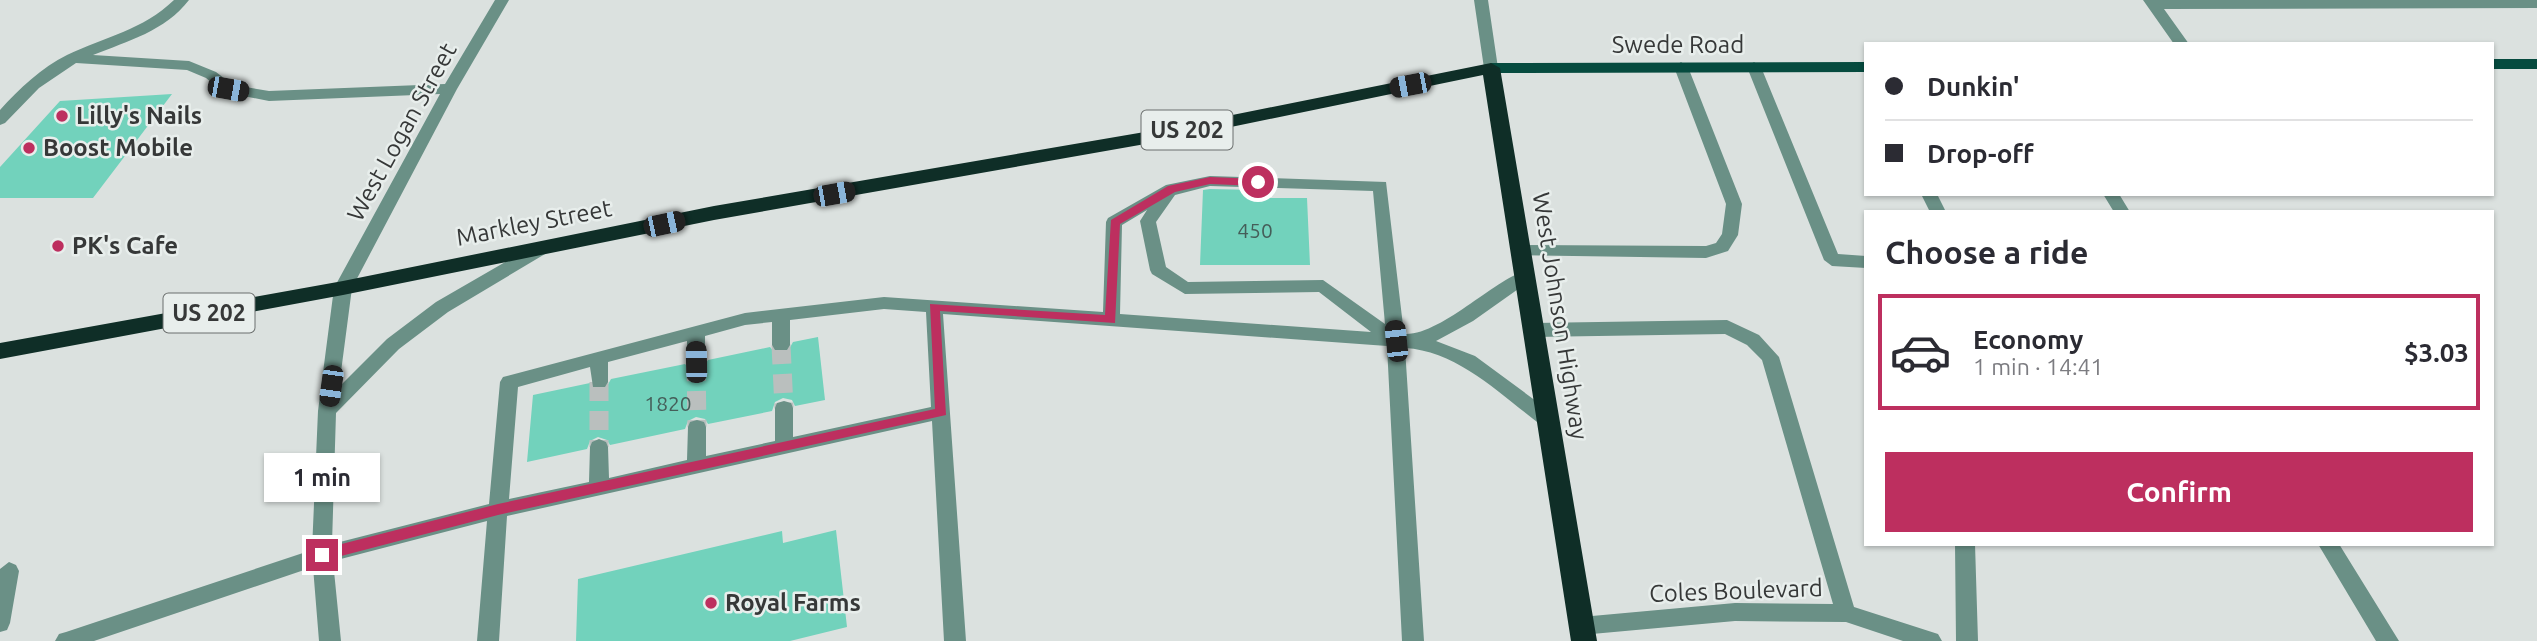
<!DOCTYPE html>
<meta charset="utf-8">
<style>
:root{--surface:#fff;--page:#f7f7f7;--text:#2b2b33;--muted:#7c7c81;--line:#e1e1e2;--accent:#bd2f5f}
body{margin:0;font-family:Ubuntu,sans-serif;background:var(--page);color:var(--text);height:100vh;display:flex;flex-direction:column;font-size:26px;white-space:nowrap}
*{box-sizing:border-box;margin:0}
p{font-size:23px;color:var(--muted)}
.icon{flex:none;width:38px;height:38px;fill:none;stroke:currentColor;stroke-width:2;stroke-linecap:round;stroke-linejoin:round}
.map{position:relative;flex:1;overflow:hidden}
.panel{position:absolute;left:1864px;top:210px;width:630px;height:336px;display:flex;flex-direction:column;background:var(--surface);border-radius:0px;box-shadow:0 2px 5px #0004}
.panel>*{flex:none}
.banner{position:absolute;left:1864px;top:42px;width:630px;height:154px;border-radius:0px;box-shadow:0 2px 5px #0004;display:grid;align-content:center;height:154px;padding:0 21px;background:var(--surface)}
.end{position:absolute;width:32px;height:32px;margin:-16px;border:9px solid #bd2f5f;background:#fff;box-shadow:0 0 0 4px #fff}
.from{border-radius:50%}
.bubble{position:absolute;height:49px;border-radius:0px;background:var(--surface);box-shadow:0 2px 5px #0004;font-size:23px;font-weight:700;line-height:49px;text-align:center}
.car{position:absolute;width:21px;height:42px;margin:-21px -10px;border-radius:9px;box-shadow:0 0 5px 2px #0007;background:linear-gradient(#222 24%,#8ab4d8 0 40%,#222 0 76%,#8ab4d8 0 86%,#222 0)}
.banner b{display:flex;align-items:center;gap:24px;height:66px;font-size:26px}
.banner b+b{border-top:2px solid var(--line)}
.banner i{width:18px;height:18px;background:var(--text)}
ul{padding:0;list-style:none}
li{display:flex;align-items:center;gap:21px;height:116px;margin:0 14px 10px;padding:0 7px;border:4px solid transparent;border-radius:0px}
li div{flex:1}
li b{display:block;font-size:26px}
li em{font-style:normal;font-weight:700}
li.active{border-color:var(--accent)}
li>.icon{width:63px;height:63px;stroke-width:1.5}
h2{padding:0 21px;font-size:32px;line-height:84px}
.primary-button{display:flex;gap:14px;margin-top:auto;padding:14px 21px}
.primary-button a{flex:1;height:80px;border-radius:0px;background:var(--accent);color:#fff;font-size:28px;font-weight:700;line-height:80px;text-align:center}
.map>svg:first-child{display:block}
.building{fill:#72d2bc}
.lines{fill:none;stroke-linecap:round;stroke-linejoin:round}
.minor-tunnel{stroke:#babfbe;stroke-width:19;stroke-dasharray:19 10;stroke-linecap:butt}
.minor{fill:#6a9086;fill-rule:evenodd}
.major{fill:#064b3f;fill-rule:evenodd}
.highway{fill:#0f2e27;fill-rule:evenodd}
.route{fill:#bd2f5f}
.poi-dot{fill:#bd2f5f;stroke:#e8eeec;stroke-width:2.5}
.labels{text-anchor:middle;stroke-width:5;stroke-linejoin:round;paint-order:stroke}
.number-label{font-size:21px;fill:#455e59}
.shield{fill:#e8eeec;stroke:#6b6f6e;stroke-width:2}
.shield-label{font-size:23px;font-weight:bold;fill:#363838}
.street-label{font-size:24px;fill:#363838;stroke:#e8eeec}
.poi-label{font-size:24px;font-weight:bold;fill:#363838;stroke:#e8eeec;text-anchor:start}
</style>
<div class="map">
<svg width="2537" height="641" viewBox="0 0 2537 641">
<rect width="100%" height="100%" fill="#dbe1df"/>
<path class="building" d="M172,94l-79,104h-93v-31l60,-66z
M1210,189l45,1v8h52l3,67h-110l3,-75z
M818,337l7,63 -30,6 -3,-6 -9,-2 -8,4 -3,9 -64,13 -3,-5 -9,-2 -8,4 -3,8 -75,16 -3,-5 -9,-3 -8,4 -3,8 -60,13 6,-67 57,-12 1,6 14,1 6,-11 74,-15 5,6h12l6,-10 62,-13 5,6h12l6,-11z
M836,530l11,97 -57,14h-214l2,-62 204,-48 1,12z"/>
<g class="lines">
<path class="minor-tunnel" d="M781,345l3,63
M696,362l1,65
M599,382v65"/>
<path class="minor" d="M174,0h15c-24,31 -61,41 -96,55l96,6 27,11 17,13 36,6 176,-7 50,-84h14l-52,89 -105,199 -13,99 48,-48 49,-37 97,-56h12l2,4 -2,4 -97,58 -49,37 -63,64 -4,131 157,-40 11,-122 3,-5 242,-64 139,-16 219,15 3,-90 2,-4 58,-33 44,-9 176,6 18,152c39,3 105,-69 127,-62l3,4 -3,4 -58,41 -37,20 39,15 80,59 2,5 -2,5 -7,2 -7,-2c-40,-30 -83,-74 -136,-77l19,293h-22l-15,-295 -444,-32 23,327h-22l-12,-220 -425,95 -8,125h-22l10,-120 -154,40 8,80h-22l-6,-74 -219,74h-39l4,-7 7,-2 246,-82 6,-139 16,-123 106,-194 -171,7 -46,-9 -17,-14 -19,-8 -111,-7 -37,25 -34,35 -5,2v-15c19,-21 42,-43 67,-55 38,-18 76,-25 107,-55zM1210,186l163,5 12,133 -62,-44 -135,2 -22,-15 -10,-45 19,-27zM1147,210l-7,11 10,49 2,4 33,20 134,-2 52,40 -251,-18 2,-89zM884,309l42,3 5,95 -138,30v-29l-2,-5 -7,-2 -7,2 -2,5v33l-69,15v-29l-2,-5 -7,-2 -7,2 -2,5 -1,33 -78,18 -1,-31 -2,-5 -7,-3 -7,3 -2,5 -1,35 -80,17 9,-112 72,-20 3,20h12l3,-5v-20l79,-21v21l3,5h12l3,-5v-26l40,-11 27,-3v23l3,5h12l3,-5v-25z
M1474,0h14l10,68 -2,3h-10l-2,-3z
M2143,0h394v8l-373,1 25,35h-15z
M1681,62l7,5 54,137 -4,31 -10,16 -22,7 -191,-3 -2,-4 8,-6 185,1 10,-3 6,-9 4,-30 -52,-137z
M1754,62l7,5 77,187 28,2v12l-34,-2 -8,-6 -77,-193z
M1921,194h16l9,18h-16z
M2103,194h16l11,18h-16z
M1727,320l32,15 20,22 75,250 84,27 4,7h-39l-57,-19 -111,-1 -154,14 -7,-2 -3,-7 3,-7 7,-2 154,-14 98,1 -71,-244 -15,-15 -22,-11 -191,3 -6,-2 -3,-5 3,-5 6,-2z
M1955,544h20l3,97h-22z
M2318,544h21l60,97h-23z
M9,562l7,3 3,6 -9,52 -3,7 -7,2v-63z"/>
<path class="major" d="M2492,59h45v10h-45z
M1866,62v10l-375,1 -7,-5 7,-5z"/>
<path class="highway" d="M1491,63l9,5 97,573h-26l-88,-566 -315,65 -454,80 -371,75 -343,64v-16l343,-62 371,-75 454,-78z"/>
</g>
<path class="route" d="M1210,177l48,2 6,3 -6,4 -48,-2 -35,8 -55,32 -5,99 -175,-12 6,104 -448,100 -176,46 -7,-6 7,-6 176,-45 437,-95 -5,-105 175,11 6,-95 57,-34z"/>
<g class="poi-dot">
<circle cx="62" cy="116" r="7"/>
<circle cx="29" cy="148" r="7"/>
<circle cx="58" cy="246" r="7"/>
<circle cx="711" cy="603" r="7"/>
</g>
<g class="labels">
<g class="number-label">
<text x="1255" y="238">450</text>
<text x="668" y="411">1820</text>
</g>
<g class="shield">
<rect x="1141.5" y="110.5" width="91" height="39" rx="5"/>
<rect x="163.5" y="293.5" width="91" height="39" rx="5"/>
</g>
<g class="shield-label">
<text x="1187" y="138">US 202</text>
<text x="209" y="321">US 202</text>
</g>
<g class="street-label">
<text x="1678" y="53">Swede Road</text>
<text transform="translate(402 132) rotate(-61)" y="8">West Logan Street</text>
<text transform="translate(534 223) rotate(-11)" y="8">Markley Street</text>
<text transform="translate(1560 316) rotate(81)" y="8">West Johnson Highway</text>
<text transform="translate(1736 591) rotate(-2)" y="8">Coles Boulevard</text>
</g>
<g class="poi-label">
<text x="76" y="124">Lilly's Nails</text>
<text x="43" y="156">Boost Mobile</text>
<text x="72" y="254">PK's Cafe</text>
<text x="725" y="611">Royal Farms</text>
</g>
</g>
</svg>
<i class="end from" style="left:1258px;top:182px"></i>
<i class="end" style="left:322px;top:555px"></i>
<div class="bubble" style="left:264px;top:453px;width:116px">1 min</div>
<i class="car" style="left:1410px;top:85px;rotate:259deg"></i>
<i class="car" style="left:228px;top:89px;rotate:100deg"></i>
<i class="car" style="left:834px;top:194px;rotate:80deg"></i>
<i class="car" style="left:664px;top:224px;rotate:78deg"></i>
<i class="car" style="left:1396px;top:341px;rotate:354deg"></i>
<i class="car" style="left:696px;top:362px;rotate:359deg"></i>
<i class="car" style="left:331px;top:386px;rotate:188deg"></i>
<div class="banner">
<b><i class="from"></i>Dunkin'</b>
<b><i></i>Drop-off</b>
</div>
<section class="panel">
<h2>Choose a ride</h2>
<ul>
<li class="active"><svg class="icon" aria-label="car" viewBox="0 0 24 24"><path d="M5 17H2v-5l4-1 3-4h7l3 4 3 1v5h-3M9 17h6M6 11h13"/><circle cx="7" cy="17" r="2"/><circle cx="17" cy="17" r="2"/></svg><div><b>Economy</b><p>1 min · 14:41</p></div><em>$3.03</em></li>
</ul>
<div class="primary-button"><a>Confirm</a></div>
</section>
</div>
